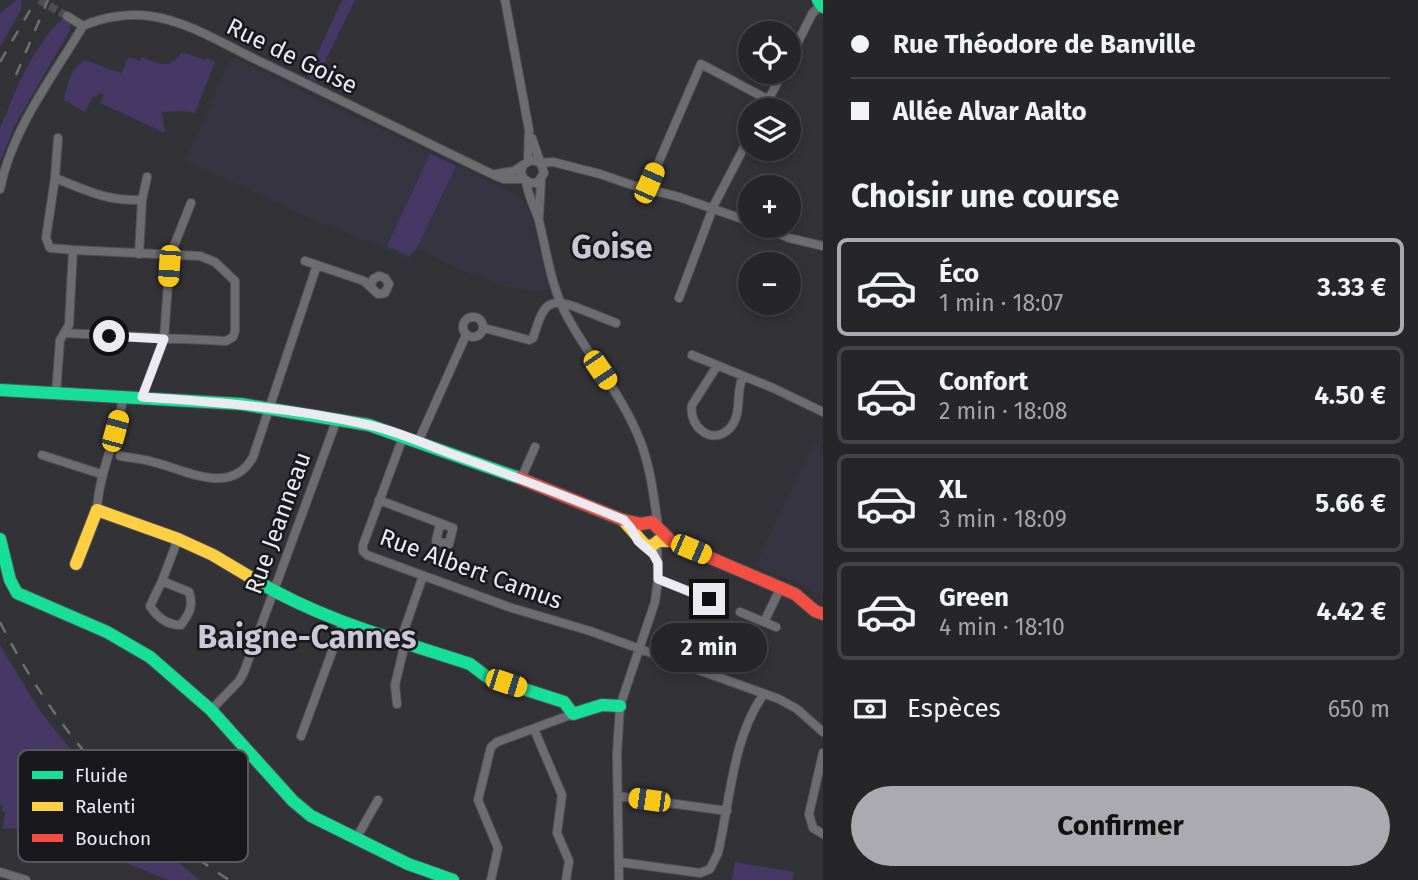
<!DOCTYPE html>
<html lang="fr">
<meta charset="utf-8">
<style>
:root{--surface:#262629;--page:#2e2e31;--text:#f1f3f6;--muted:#a4a5a8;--line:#424346;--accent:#abaab0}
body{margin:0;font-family:"Fira Sans",sans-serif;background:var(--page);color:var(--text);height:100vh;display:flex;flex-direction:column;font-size:26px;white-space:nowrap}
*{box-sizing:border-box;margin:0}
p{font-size:23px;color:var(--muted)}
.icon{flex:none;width:38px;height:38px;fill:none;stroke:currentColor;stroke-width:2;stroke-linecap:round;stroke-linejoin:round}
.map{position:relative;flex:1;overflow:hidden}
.sheet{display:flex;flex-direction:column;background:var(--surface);width:595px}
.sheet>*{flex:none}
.banner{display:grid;align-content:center;height:154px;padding:0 28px;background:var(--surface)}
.fabs{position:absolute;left:738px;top:21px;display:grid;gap:14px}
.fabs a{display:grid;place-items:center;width:63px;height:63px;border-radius:50%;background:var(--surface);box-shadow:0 4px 10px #0003,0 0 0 2px var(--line);font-size:35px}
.end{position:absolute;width:32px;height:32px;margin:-16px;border:9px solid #ebeaf1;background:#111;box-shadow:0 0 0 4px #111}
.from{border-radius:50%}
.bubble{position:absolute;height:49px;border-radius:24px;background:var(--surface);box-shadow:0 4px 10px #0003,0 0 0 2px var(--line);font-size:23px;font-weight:700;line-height:49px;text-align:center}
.car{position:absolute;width:21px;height:42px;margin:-21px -10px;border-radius:9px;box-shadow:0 0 5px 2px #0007;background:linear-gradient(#f5c518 24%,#345 0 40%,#f5c518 0 76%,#345 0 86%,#f5c518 0)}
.banner b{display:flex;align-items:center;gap:24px;height:66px;font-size:26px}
.banner b+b{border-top:2px solid var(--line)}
.banner i{width:18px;height:18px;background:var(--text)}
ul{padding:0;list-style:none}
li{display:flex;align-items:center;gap:21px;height:98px;margin:0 14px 10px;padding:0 14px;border:4px solid var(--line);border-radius:10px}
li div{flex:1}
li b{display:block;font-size:26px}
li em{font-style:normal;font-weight:700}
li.selected{border-color:var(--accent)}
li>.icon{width:63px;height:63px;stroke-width:1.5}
h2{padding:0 28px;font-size:32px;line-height:84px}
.pay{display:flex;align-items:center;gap:18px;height:77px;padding:0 28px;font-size:26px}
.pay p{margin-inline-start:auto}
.action{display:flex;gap:14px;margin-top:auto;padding:14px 28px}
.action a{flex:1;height:80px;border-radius:42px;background:var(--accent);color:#111;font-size:28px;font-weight:700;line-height:80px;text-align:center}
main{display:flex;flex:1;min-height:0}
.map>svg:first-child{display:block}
.built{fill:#373442}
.green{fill:#453864}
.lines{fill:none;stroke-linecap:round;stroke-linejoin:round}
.street-tunnel{stroke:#4f4e53;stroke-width:8;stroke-dasharray:8 4;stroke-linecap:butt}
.street-casing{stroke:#515055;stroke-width:10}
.fast-casing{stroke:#515055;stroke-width:14}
.slow-casing{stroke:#515055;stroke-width:14}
.jam-casing{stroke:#515055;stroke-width:14}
.street{stroke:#6d6c71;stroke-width:8}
.fast{stroke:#16e098;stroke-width:12}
.slow{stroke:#ffcf43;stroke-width:12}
.jam{stroke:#f24e42;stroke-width:12}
.rail{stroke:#6f6e72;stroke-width:2.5;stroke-dasharray:12 12;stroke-linecap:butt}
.route{stroke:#ebeaf1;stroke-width:9}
.labels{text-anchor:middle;stroke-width:5;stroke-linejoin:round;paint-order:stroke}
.street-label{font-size:24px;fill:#ebeaf1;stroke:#19181d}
.district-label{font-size:32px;font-weight:bold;fill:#cbc8d6;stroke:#19181d}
.key{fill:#19181d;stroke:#58575d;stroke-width:2}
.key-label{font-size:19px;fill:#ebeaf1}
</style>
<main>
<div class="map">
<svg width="823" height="880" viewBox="0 0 823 880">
<rect width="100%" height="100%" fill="#333237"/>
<path class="built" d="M231,57l288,138 10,15 21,80 -13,1 -33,-5 -41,-15 -46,-22 -8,10 -114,-47 -109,-52z
M813,443l10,6v149l-24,-14 -44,-18z"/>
<path class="green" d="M17,0h4v10l-21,37v-34z
M342,0h13l-40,82 -8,-6z
M64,17l7,6 -2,9 -54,93 -15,37v-34l18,-43 14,-27 18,-27z
M182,52l23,8 2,-2 8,4 -20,51 -13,-2 -20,1 3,21 -65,-30 4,-8 -5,-2 -3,4 -3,-1 -8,16 -21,-12c3,-15 6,-31 21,-40l36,13 8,-16 11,4 2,-4c19,7 25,14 40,-5z
M430,154l26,12 -38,80 -9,10 -22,-10z
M0,645l40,66 60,75 87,84 14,10h-34l-60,-25 -93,-27 -11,1 2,-17 -3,-1 1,-5 -3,-1z
M735,862l59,10 -2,8h-60z"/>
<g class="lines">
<path class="street-tunnel" d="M39,0l28,16"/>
<g class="street-casing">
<path id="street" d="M505,0l24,130 -1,31
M67,16l16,10
M83,26c19,-9 46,-13 67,-10 38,5 75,29 109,45 78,37 156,76 235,114l10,4h20
M789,60l23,-46 11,-12
M763,110l20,-38
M532,138l12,35 -6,9c-8,3 -14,-1 -17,-9l2,-8 8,-5 8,2
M541,163l12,-1 47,12 32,11 47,12 72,25
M496,174l18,-3 9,-6
M55,178c33,13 51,23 87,22l-3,54
M526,180c1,15 9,27 13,41 8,32 12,67 29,97 23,42 56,79 73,125 10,27 13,55 17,83
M0,189c12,-60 52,-111 83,-163
M647,189l54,-125 68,36
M142,200l5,-23
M539,216l2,-36
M760,226l29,12 34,8
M305,261l12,4
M679,298l35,-93 37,-71
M463 327a10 10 0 1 1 20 0a10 10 0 1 1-20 0Z
M484,328l45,12 4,-2c10,-30 12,-43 45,-30 13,5 25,10 38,15
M64,333l162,8 7,-4 2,-6v-50l-20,-19 -15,-6 -127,-6
M692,355l81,33 50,24
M717,366l-25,39c-4,21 20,42 38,23 13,-14 5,-36 13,-52
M56,393l4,-53 9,-15 4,-75 -23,-2 -4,-10 9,-60 3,-40
M142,397l22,-58 6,-83 21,-53
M403,437l-40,108v6l4,4 142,52 81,24 189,68 18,10 26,23
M418,442l48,-107
M42,455l59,19
M120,456c11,2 23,3 33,6 34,8 78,35 100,-5l64,-192 47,16 14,13 7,-1 4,-9 -4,-6 -6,-2 -6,3 -2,6
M521,479l14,-32
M379,500l74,28 -4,16 -13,-3 4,-17
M97,510c2,-39 21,-74 26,-113
M658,579l40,16 6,5 16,4
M162,581l27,11c5,14 0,22 -8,33 -14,0 -24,-8 -31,-19l12,-25 16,-42
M740,612l36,15
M764,622l17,-35
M400,642l23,-66
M397,704l-2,-19 10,-42
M211,710l28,-29 5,-9 93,-253
M534,729l28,66 -5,38 12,28 -3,19
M301,736l42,-114
M823,753l-14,61 4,14 10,6
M618,796l109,15
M358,835l20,-35
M619,862l81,11 10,-4 8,-16c12,-52 15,-117 46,-159
M0,872l26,8
M491,880l7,-32 -20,-48 13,-53 6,-5 76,-28
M619,880l-2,-126 3,-48 35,-104 3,-23 -1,-37"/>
</g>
<g class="fast-casing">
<path id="fast" d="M818,0l5,7
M0,390l241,14 128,21 150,53
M0,539l10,41 7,13 90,39 43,25 61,53 82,91 18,15 97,48 45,16
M255,580c66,40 142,60 215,84l17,13 77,25 9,12 29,-9 18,1"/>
</g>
<g class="slow-casing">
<path id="slow" d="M623,520l22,25 7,1 6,-5h13
M76,564l21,-54 81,29 35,16 42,25"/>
</g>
<g class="jam-casing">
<path id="jam" d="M519,478l104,42 18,4 11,-2 19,19 124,53 20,17 8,3"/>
</g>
<use href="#street" class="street"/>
<use href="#fast" class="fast"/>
<use href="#slow" class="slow"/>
<use href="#jam" class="jam"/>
<path class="rail" d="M0,62l36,-62
M16,75l32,-75
M0,622c53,105 129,194 229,258"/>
</g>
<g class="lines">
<path class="route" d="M109,336l55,3 -22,58c76,5 152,11 227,28 27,6 54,18 80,28 59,21 117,43 175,67l7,8 7,13 15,13 5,9v16l40,16 6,5 5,-1"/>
</g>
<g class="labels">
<g class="street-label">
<text transform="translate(292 56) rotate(26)" y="8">Rue de Goise</text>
<text transform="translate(278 523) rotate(-70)" y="8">Rue Jeanneau</text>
<text transform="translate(471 569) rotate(20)" y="8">Rue Albert Camus</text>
</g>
<g class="district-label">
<text x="612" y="258">Goise</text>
<text x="307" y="648">Baigne-Cannes</text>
</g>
</g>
<rect x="18" y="750" width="230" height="112" rx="10" class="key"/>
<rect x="32" y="771" width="31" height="8" fill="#16e098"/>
<rect x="32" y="802" width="31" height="9" fill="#ffcf43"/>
<rect x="32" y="834" width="31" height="8" fill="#f24e42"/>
<g class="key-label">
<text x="75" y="782">Fluide</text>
<text x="75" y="813">Ralenti</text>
<text x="75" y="845">Bouchon</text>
</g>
</svg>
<div class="fabs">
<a><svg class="icon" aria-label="locate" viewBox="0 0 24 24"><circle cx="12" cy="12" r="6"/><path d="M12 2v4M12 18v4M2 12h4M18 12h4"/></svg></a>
<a><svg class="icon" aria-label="layers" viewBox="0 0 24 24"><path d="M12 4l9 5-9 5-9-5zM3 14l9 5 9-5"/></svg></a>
<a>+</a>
<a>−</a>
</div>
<i class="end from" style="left:109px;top:336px"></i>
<i class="end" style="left:709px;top:599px"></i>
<div class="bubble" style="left:651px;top:623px;width:116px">2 min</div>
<i class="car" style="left:649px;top:183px;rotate:24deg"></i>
<i class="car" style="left:169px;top:266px;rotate:184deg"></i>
<i class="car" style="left:600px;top:370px;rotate:146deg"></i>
<i class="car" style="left:115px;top:431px;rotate:15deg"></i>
<i class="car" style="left:691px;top:549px;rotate:113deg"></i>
<i class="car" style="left:506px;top:683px;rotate:108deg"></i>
<i class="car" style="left:649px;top:800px;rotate:278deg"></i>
</div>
<section class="sheet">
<div class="banner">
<b><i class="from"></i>Rue Théodore de Banville</b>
<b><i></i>Allée Alvar Aalto</b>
</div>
<h2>Choisir une course</h2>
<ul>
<li class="selected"><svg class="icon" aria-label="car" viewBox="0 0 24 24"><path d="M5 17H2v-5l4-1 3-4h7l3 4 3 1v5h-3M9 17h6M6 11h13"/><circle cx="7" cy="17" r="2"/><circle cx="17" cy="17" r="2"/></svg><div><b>Éco</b><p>1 min · 18:07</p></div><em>3.33 €</em></li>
<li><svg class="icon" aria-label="car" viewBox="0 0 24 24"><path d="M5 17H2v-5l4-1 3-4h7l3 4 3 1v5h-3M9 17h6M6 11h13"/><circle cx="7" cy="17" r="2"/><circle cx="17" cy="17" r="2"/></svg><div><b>Confort</b><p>2 min · 18:08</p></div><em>4.50 €</em></li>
<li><svg class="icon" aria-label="car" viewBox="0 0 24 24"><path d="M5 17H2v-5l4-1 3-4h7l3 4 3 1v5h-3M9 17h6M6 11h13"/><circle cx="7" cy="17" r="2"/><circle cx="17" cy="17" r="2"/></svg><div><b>XL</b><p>3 min · 18:09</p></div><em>5.66 €</em></li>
<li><svg class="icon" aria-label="car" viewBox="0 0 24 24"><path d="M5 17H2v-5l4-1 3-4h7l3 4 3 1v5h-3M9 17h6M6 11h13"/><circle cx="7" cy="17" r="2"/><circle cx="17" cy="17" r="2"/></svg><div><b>Green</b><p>4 min · 18:10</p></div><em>4.42 €</em></li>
</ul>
<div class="pay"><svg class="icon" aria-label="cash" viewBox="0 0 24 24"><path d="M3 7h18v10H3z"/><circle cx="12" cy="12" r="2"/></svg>Espèces<p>650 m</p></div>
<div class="action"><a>Confirmer</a></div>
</section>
</main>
